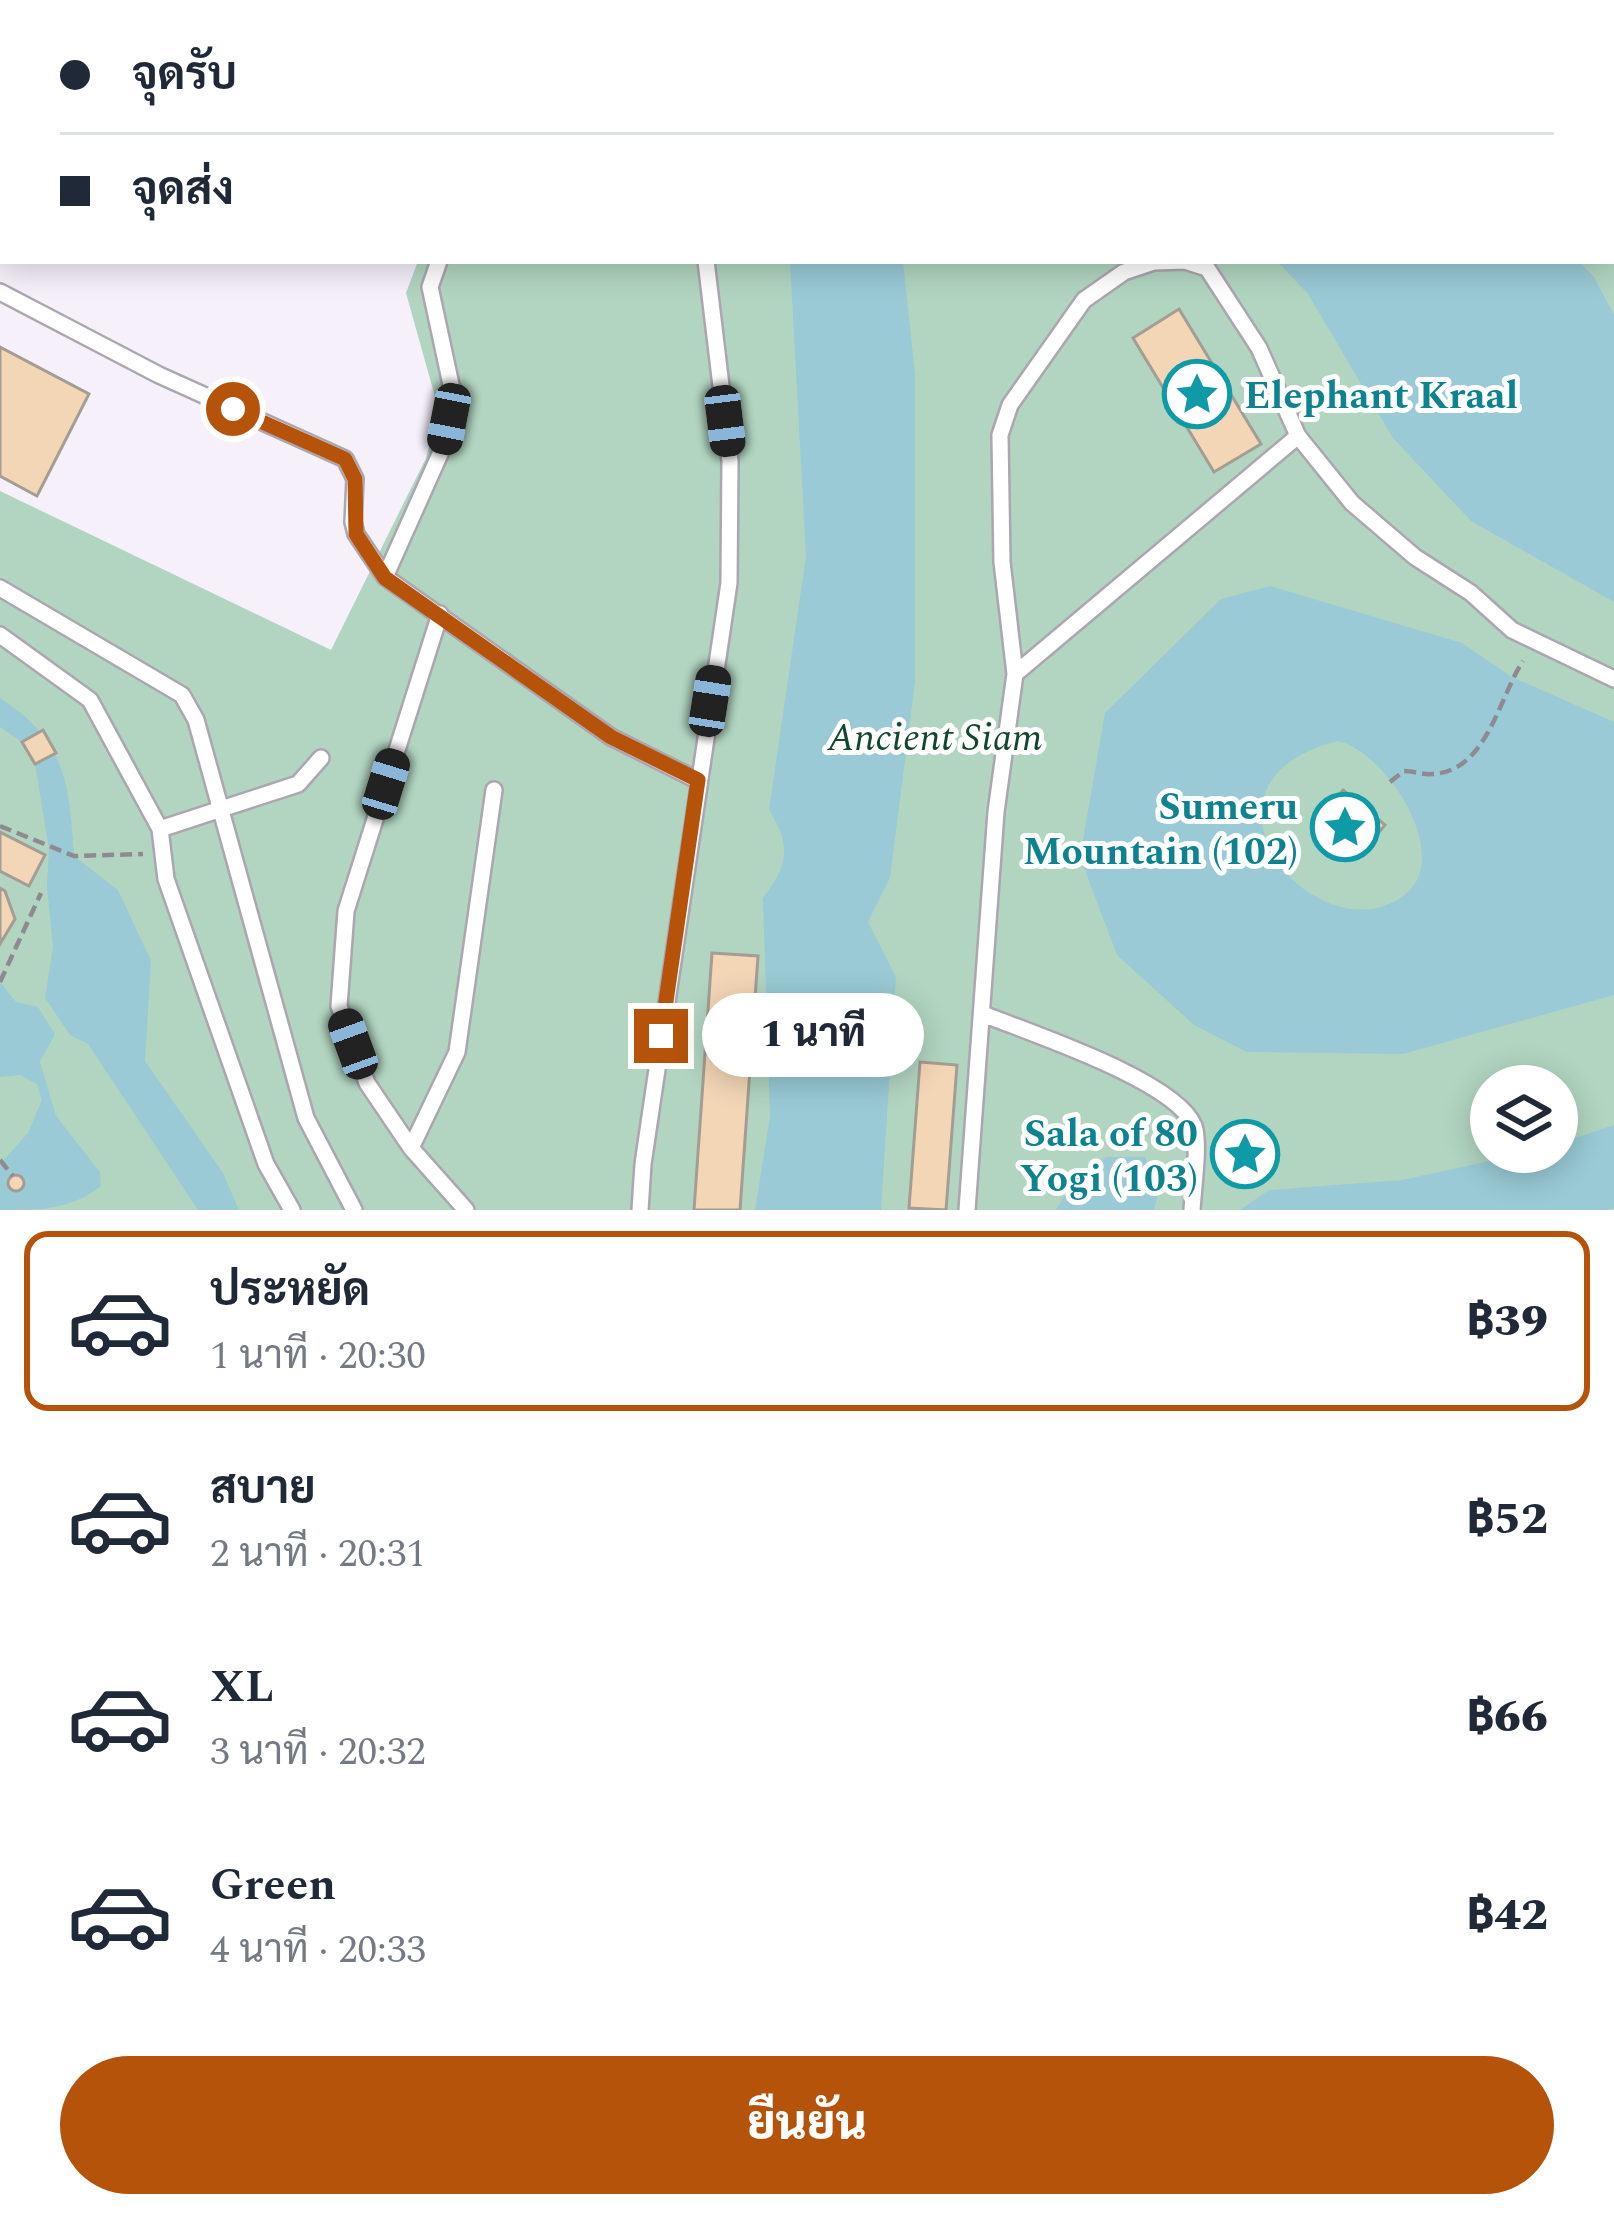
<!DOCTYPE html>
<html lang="th">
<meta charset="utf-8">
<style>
:root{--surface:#fff;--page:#f2f2f3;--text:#1f2937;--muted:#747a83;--line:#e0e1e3;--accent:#b45309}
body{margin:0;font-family:Spectral,Sarabun,serif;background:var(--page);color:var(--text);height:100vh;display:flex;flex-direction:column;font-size:45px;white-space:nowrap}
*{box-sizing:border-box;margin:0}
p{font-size:39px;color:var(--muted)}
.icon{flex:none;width:66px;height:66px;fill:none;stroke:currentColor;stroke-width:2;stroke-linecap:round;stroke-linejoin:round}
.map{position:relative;height:1210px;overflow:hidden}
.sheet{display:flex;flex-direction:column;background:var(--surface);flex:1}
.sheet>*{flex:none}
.hud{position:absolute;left:0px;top:0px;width:1614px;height:264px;box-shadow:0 6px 30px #0003;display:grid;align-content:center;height:264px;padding:0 60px;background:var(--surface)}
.controls{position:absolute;left:1470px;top:1065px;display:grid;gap:24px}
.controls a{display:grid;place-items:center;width:108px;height:108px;border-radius:50%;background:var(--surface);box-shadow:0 6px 30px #0003;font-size:60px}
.end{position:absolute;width:54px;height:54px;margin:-27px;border:15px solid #b45309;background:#fff;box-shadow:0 0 0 6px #fff}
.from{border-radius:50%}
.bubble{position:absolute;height:84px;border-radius:42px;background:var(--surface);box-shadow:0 6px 30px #0003;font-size:39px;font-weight:800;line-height:84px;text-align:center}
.car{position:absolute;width:36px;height:72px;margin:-36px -18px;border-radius:15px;box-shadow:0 0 9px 3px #0007;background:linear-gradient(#222 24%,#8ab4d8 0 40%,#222 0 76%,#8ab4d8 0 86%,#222 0)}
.hud b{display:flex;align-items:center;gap:42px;height:114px;font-size:45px}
.hud b+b{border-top:3px solid var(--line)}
.hud i{width:30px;height:30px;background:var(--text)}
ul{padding:21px 0 0;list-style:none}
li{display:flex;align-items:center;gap:36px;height:180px;margin:0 24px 18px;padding:0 36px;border:6px solid transparent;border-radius:24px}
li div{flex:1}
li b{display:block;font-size:45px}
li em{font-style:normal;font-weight:800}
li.on{border-color:var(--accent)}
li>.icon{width:108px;height:108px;stroke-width:1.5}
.button{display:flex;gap:24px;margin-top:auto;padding:24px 60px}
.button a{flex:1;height:138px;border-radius:72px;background:var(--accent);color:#fff;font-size:48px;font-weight:800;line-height:138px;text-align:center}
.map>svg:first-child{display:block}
.green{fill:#b1d5c1;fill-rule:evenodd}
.water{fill:#99cad5;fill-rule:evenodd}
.building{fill:#f3d6b6;stroke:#a49d94;stroke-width:3}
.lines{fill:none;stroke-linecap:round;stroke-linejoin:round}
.lane-casing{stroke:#aba6af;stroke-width:20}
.path{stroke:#8e8a91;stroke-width:4.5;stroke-dasharray:12 6;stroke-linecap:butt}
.lane{stroke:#fff;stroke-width:15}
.route{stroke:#b45309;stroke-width:15}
.labels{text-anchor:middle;stroke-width:10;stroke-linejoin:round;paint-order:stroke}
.culture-label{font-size:39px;font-weight:bold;fill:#0d838f;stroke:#fff;text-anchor:end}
.park-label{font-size:39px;font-style:italic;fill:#13462f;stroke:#fff}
</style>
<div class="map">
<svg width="1614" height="1210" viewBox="0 0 1614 1210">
<rect width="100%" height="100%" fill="#f5f0fa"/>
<path class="green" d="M486,0h1128v1210h-1614v-719l331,159 95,-192 13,-47 -33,-118 12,-32h1193v-258h-1125zM1491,1086h66v66h-66z"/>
<path class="water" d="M809,0h496l3,3h-500z
M790,261h113l12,114v307l-25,196 -22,44 28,55 -15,233h-126l15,-93 -7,-219c25,-33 29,-52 6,-88l37,-254z
M1277,261h301l16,16 20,38v287l-143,-81 -78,-83 -85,-144z
M1270,586l192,57 50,34 102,45v273l-211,59 -156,-2 -53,-27 -77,-70 -37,-98 25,-144 116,-114zM1338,741c44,10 101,94 79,139 -8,15 -21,22 -36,27 -90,24 -194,-129 -43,-166z
M0,698c66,43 69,83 74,158l44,34 33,71 -6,100 78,112 16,37h-41l-110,-166 -18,-9 -25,-37 8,-51 -6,-61 2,-37 -14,-85 -13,-22 -22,-15z
M0,982l16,20 22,5 17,27 -15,28 16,54 44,56 1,14c-31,24 -61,24 -101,24v-46l28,-31 14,-33 -5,-16 -17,-9 -20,2z
M1614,1125v83l-6,2h-368l29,-20 133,-10 128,-28h27v-8z
M1106,1157h39l14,33 -5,20h-98l19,-31z"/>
<path class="building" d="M1179,309l82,135 -47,28 -81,-134z
M0,347l89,47 -52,102 -37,-20z
M43,730l13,23 -21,11 -13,-22z
M1343,790l42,35 -22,27 -42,-35z
M0,832l45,23 -16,31 -29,-15z
M0,888l5,3 10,28 -15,25z
M712,953l46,3 -18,254h-46z
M920,1062l37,3 -11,145 -37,-2z
M8 1183a8 8 0 1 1 16 0a8 8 0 1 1-16 0Z"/>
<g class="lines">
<g class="lane-casing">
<path id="lane" d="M1514,0l4,3
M495,3l1,-3
M713,3l2,-3
M1611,91l3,3
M0,292l159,83 186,84 10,20 -2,43 3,12 29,43 226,160 86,43
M385,577l59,-132 9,-51 -23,-107 9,-26
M0,588l182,107 14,25 110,398 48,92
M440,614l-94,297 -7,95 28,77 44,65 55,62
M0,635l90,65 70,129 6,50 100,285 26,46
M1015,674l283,-238
M160,829l138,-45 23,-26
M983,1014c47,19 194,67 211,112 6,17 -1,64 -2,84
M411,1148l46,-96 37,-262
M640,1210l3,-46 86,-581 1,-122 -24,-200
M967,1210l29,-398 19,-138 -13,-112 -2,-127 10,-30 74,-105 40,-28 30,-10 31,-1 22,7 52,80 39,88 54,67 63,54 56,36 41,37 102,49"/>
</g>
<path class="path" d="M278,0l1,3
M1390,782l14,-11c10,0 19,4 28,3 55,-2 67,-77 91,-113
M0,826l74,30 69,-2
M0,982l41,-89
M0,1160l13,16"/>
<use href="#lane" class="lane"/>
</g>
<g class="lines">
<path class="route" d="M233,409l112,50 10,20 1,55 29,44 226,159 87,43 -37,256"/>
</g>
<defs>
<g id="sight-ring" transform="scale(3.45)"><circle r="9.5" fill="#fff" stroke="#0f9aa8" stroke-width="1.5"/><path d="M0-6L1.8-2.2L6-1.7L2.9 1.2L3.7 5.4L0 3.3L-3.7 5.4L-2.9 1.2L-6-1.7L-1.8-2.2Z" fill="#0f9aa8"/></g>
</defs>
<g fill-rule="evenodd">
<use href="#sight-ring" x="1197" y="394"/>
<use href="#sight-ring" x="1345" y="827"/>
<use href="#sight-ring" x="1245" y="1154"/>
</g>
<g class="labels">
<g class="culture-label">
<text x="1244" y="408" text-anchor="start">Elephant Kraal</text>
<text x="1298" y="819">Sumeru<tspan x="1298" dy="45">Mountain (102)</tspan></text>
<text x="1198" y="1146">Sala of 80<tspan x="1198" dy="45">Yogi (103)</tspan></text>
</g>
<g class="park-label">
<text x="935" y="750">Ancient Siam</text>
</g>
</g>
</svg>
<div class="controls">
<a><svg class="icon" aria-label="layers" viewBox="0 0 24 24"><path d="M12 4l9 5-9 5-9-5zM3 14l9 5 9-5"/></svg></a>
</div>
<i class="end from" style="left:233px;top:409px"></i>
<i class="end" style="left:661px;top:1036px"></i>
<div class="bubble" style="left:702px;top:993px;width:222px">1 นาที</div>
<i class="car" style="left:449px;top:419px;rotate:191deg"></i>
<i class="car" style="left:725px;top:421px;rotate:173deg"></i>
<i class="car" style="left:710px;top:701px;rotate:9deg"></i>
<i class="car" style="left:386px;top:784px;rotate:17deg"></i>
<i class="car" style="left:353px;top:1044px;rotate:340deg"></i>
<div class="hud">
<b><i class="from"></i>จุดรับ</b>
<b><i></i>จุดส่ง</b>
</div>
</div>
<section class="sheet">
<ul>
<li class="on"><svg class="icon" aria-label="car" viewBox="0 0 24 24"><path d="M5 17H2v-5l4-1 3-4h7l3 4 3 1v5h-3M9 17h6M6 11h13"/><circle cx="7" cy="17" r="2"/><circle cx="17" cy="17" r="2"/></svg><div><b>ประหยัด</b><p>1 นาที · 20:30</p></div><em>฿39</em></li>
<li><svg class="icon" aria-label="car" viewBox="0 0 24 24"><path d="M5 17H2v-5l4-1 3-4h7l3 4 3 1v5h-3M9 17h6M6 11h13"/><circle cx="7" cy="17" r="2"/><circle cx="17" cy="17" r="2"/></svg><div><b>สบาย</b><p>2 นาที · 20:31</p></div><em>฿52</em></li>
<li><svg class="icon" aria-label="car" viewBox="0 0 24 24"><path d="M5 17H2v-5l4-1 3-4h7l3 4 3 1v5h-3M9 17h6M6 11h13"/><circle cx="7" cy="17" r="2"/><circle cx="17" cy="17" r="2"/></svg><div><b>XL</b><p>3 นาที · 20:32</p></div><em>฿66</em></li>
<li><svg class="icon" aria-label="car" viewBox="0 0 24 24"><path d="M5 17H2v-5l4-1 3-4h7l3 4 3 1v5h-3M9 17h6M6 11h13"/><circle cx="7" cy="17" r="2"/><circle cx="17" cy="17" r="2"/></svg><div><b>Green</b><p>4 นาที · 20:33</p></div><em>฿42</em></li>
</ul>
<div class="button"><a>ยืนยัน</a></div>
</section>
